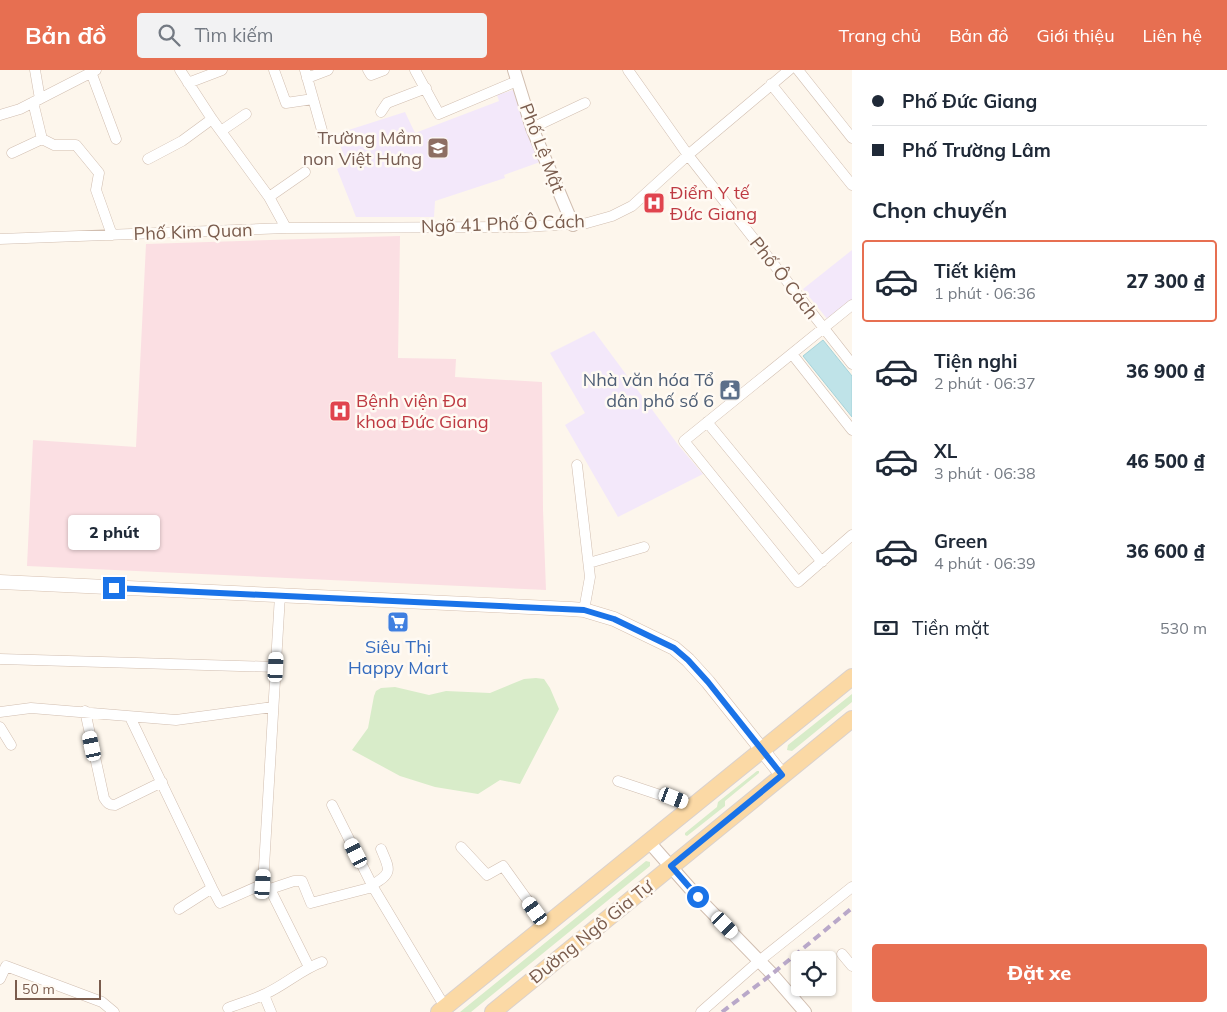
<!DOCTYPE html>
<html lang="vi">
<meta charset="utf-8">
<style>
:root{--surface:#fff;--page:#f2f2f3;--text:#1f2937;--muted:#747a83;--line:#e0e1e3;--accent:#e76f51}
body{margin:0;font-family:Mulish,sans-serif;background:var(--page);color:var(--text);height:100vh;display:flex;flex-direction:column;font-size:19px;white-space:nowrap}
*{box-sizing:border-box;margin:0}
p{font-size:16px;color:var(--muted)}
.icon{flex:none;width:28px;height:28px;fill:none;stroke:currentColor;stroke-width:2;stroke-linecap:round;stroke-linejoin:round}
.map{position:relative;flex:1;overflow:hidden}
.details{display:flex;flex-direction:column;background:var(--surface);width:375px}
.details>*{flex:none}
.guide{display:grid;align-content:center;height:110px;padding:0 20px;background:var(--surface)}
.tools{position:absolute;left:791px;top:881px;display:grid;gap:10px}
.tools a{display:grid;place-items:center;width:45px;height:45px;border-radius:5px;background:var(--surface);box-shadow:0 1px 4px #0004;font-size:25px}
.scale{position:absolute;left:15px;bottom:12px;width:86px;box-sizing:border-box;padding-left:5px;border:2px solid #7a5c4d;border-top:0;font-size:14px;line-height:18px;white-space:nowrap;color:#7a5c4d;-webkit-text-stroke:4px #fffaf3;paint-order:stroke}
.end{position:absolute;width:22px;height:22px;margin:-11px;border:6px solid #1a73e8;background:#fff;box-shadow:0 0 0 2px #fff}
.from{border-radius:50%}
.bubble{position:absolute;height:35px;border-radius:5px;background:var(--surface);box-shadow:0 1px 4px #0004;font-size:16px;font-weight:800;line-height:35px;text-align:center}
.car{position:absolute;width:15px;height:30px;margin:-15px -8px;border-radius:6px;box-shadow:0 0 4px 1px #0007;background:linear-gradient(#fff 24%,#345 0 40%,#fff 0 76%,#345 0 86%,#fff 0)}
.guide b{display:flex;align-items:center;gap:18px;height:48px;font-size:19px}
.guide b+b{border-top:1px solid var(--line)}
.guide i{width:12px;height:12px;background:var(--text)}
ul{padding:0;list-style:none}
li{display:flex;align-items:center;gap:15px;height:82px;margin:0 10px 8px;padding:0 10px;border:2px solid transparent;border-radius:5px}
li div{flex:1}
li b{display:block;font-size:19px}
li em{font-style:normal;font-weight:800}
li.selected{border-color:var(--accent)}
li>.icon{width:45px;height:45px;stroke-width:1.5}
h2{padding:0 20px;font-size:22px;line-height:60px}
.pay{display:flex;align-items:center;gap:12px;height:55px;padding:0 20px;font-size:19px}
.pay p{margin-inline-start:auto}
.button{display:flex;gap:10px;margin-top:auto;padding:10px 20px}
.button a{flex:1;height:58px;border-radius:5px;background:var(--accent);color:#fff;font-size:20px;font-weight:800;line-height:58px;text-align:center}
header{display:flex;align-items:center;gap:30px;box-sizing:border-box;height:70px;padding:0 25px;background:var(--accent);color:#fff}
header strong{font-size:24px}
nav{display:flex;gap:28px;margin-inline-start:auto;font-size:18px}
.search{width:350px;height:45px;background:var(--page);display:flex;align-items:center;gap:12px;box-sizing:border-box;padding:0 18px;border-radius:5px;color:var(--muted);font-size:19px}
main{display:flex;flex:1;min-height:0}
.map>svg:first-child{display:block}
.education{fill:#f3e8fa}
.medical{fill:#fbdfe3}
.green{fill:#d8ecc9}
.water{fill:#bfe3e8;stroke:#a5d3da}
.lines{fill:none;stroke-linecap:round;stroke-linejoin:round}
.minor-casing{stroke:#d1beb0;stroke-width:11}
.tertiary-casing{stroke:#d1beb0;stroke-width:14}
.secondary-casing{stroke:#d6c0b0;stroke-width:15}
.primary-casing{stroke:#dad1cd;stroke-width:18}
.minor{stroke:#fff;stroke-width:10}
.tertiary{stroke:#fff;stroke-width:12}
.secondary{stroke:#fff;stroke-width:14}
.primary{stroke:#fbd9a5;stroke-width:16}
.rail{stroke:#b9a8c9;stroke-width:4;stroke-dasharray:8 5;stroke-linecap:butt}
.route{stroke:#1a73e8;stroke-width:6}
.labels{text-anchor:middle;stroke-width:5;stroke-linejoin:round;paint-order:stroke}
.education-label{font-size:18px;fill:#785e54;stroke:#fffaf3;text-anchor:end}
.street-label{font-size:18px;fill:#7a5c4d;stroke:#fffaf3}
.health-label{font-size:18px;fill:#be3a42;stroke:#fffaf3;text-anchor:start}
.service-label{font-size:18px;fill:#4e5e75;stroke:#fffaf3;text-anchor:end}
.shop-label{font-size:18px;fill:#366cbe;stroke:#fffaf3}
</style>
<header>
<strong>Bản đồ</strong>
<div class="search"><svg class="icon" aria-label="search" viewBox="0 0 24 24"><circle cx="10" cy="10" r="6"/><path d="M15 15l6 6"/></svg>Tìm kiếm</div>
<nav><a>Trang chủ</a><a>Bản đồ</a><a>Giới thiệu</a><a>Liên hệ</a></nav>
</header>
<main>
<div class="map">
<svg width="852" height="942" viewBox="0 0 852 942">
<rect width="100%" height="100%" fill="#fdf6ec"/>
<path class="education" d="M513,20l27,72 -36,13 1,3 -70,23 -1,16h-78l-19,-48 10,-5 -11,-30 69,-22 10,21 84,-32 -2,-6z
M852,180v51l-24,19 -25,-31z
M594,261l85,115 24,28 -85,43 -53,-92 20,-12 -35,-60z"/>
<path class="medical" d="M400,166l-2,122 58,1 -1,18 87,5 1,128 3,80 -519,-24 6,-126 103,7 10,-203z"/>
<path class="green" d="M536,608l8,1 6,9 9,21 -39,75 -20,-4 -22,14 -43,-7 -35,-11 -48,-26 16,-22 6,-32 2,-5 5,-3 14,-1 34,8 17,-4 44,2 34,-14z
M852,624v8l-60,49 -5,-1 1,-5z
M757,701h2v2l-34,28v5l-38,30 -2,-1v-2l32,-26 1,-5z
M646,791l4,1v4l-179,146h-11z"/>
<path class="water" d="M823,270l29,36v41l-49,-61z"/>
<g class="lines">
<g class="minor-casing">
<path id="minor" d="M35,0l5,29
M180,0l32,49 57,78 17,31
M274,0l12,33 27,-4
M305,0l18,64
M368,0l3,5 13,-5
M415,0l24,44 78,-33
M628,0l60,85 164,209
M798,0l54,68
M91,2l25,67
M307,8l21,-8
M188,13l34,-13
M771,14l81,101
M33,32l9,37 12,6h22l23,28 -3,17 16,45
M381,42l6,-9 39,-15
M0,45l20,-6 76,-39
M532,58l53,-25
M221,61l25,-17
M12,83l30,-14
M148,89l34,-18 30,-22
M269,127l36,-25
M0,169l286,-11 239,-1 62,-4 25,-7 20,-10 56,-51 101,-85
M852,235l-168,136 114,141 54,-47
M792,284l60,76
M707,352l115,140
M577,395l13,112 -6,33
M589,493l55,-16
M0,589l276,8
M85,641l19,87c3,5 5,7 11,7l47,-23
M0,642l31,-4 145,12 97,-13
M130,647l82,171
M0,657l11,18
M618,711l75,25
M332,735l41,82
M461,777l26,28 16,-9 43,60
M263,814l17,-289
M263,814l7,5 24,-8h8l9,22 62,-16 72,120
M372,815c21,-12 18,-15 9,-36
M270,819l39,78
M179,839l33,-21 8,15 43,-19
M842,884l10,12
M0,909l6,-13 96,36 12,10
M264,925l7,17
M228,938c12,-5 25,-8 37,-14 20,-9 37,-25 57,-32
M701,942l58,-51 93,-74"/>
</g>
<g class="tertiary-casing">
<path id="tertiary" d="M514,0l18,58 41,97
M649,772l53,60 70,72 33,38"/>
</g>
<g class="secondary-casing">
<path id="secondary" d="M0,512l571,27 13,1 30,9 60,29 14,12 20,22 74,93"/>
</g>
<g class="primary-casing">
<path id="primary" d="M439,942l413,-335
M493,942l359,-293"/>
</g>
<use href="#minor" class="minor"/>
<use href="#tertiary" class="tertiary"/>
<use href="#secondary" class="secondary"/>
<use href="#primary" class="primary"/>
<path class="rail" d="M722,942l50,-38 80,-66"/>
</g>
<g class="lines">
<path class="route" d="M114,518l470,22 30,9 60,29 14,12 20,22 74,93 -111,91 27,31"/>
</g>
<defs>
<g id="school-square" transform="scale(1.125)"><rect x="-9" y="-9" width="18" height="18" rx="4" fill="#8d6e63" stroke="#fffaf3"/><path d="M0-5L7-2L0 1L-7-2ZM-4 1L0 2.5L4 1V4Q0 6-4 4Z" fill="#fff"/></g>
<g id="hospital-square" transform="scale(1.125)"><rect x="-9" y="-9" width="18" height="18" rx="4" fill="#e0444e" stroke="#fffaf3"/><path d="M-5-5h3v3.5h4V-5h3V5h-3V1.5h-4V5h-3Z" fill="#fff"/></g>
<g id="civic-square" transform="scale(1.125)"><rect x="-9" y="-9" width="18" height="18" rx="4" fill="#5c6f8a" stroke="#fffaf3"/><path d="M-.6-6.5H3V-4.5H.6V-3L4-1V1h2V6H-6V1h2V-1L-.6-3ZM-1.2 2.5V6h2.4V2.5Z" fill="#fff"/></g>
<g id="supermarket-square" transform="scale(1.125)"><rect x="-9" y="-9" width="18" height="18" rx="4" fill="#3f7fe0" stroke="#fffaf3"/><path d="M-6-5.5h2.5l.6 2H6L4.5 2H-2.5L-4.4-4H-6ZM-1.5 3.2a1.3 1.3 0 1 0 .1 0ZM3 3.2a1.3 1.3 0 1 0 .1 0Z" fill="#fff"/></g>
</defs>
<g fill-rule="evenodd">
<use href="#school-square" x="438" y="78"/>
<use href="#hospital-square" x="654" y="133"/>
<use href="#civic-square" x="730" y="320"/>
<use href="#hospital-square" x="340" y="341"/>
<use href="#supermarket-square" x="398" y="552"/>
</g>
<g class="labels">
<g class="education-label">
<text x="422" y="74">Trường Mầm<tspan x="422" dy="21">non Việt Hưng</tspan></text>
</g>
<g class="street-label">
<text transform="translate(542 78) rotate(69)" y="6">Phố Lệ Mật</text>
<text transform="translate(503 154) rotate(-2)" y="6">Ngõ 41 Phố Ô Cách</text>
<text transform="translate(193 162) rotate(-2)" y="6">Phố Kim Quan</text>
<text transform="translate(784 208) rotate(52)" y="6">Phố Ô Cách</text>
<text transform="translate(591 862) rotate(-39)" y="6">Đường Ngô Gia Tự</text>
</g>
<g class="health-label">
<text x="670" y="129">Điểm Y tế<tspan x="670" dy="21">Đức Giang</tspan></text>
<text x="356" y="337">Bệnh viện Đa<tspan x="356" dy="21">khoa Đức Giang</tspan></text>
</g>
<g class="service-label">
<text x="714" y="316">Nhà văn hóa Tổ<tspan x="714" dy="21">dân phố số 6</tspan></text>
</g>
<g class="shop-label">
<text x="398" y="583">Siêu Thị<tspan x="398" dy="21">Happy Mart</tspan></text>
</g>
</g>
</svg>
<div class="tools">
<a><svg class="icon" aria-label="locate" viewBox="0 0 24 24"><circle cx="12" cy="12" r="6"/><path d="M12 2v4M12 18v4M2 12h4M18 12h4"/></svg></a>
</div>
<div class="scale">50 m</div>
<i class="end from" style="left:698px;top:827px"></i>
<i class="end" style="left:114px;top:518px"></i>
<div class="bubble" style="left:68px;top:445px;width:92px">2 phút</div>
<i class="car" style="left:276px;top:597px;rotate:3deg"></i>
<i class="car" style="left:92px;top:676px;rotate:348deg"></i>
<i class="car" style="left:674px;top:728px;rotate:111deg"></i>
<i class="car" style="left:356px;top:783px;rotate:333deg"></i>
<i class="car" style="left:263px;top:814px;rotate:4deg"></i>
<i class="car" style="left:535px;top:841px;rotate:324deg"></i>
<i class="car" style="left:725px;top:855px;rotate:136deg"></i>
</div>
<section class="details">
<div class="guide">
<b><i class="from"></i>Phố Đức Giang</b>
<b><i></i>Phố Trường Lâm</b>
</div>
<h2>Chọn chuyến</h2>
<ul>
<li class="selected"><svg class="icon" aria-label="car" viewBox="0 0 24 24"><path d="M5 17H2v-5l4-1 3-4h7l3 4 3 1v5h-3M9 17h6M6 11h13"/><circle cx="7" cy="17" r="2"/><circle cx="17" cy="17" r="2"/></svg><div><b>Tiết kiệm</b><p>1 phút · 06:36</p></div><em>27 300 ₫</em></li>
<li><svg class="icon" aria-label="car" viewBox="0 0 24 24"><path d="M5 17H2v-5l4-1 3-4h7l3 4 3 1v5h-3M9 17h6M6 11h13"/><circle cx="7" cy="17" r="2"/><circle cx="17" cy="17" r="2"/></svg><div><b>Tiện nghi</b><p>2 phút · 06:37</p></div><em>36 900 ₫</em></li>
<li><svg class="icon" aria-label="car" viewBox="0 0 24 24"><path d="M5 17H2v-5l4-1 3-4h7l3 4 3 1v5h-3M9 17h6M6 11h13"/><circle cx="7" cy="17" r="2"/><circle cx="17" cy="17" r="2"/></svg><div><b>XL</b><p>3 phút · 06:38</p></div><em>46 500 ₫</em></li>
<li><svg class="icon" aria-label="car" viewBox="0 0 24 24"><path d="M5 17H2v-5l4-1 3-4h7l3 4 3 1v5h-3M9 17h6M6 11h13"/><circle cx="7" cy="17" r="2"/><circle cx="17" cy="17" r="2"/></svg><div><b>Green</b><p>4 phút · 06:39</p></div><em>36 600 ₫</em></li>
</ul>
<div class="pay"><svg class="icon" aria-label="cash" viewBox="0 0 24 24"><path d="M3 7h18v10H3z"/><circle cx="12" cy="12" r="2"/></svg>Tiền mặt<p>530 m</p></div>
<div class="button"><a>Đặt xe</a></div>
</section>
</main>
